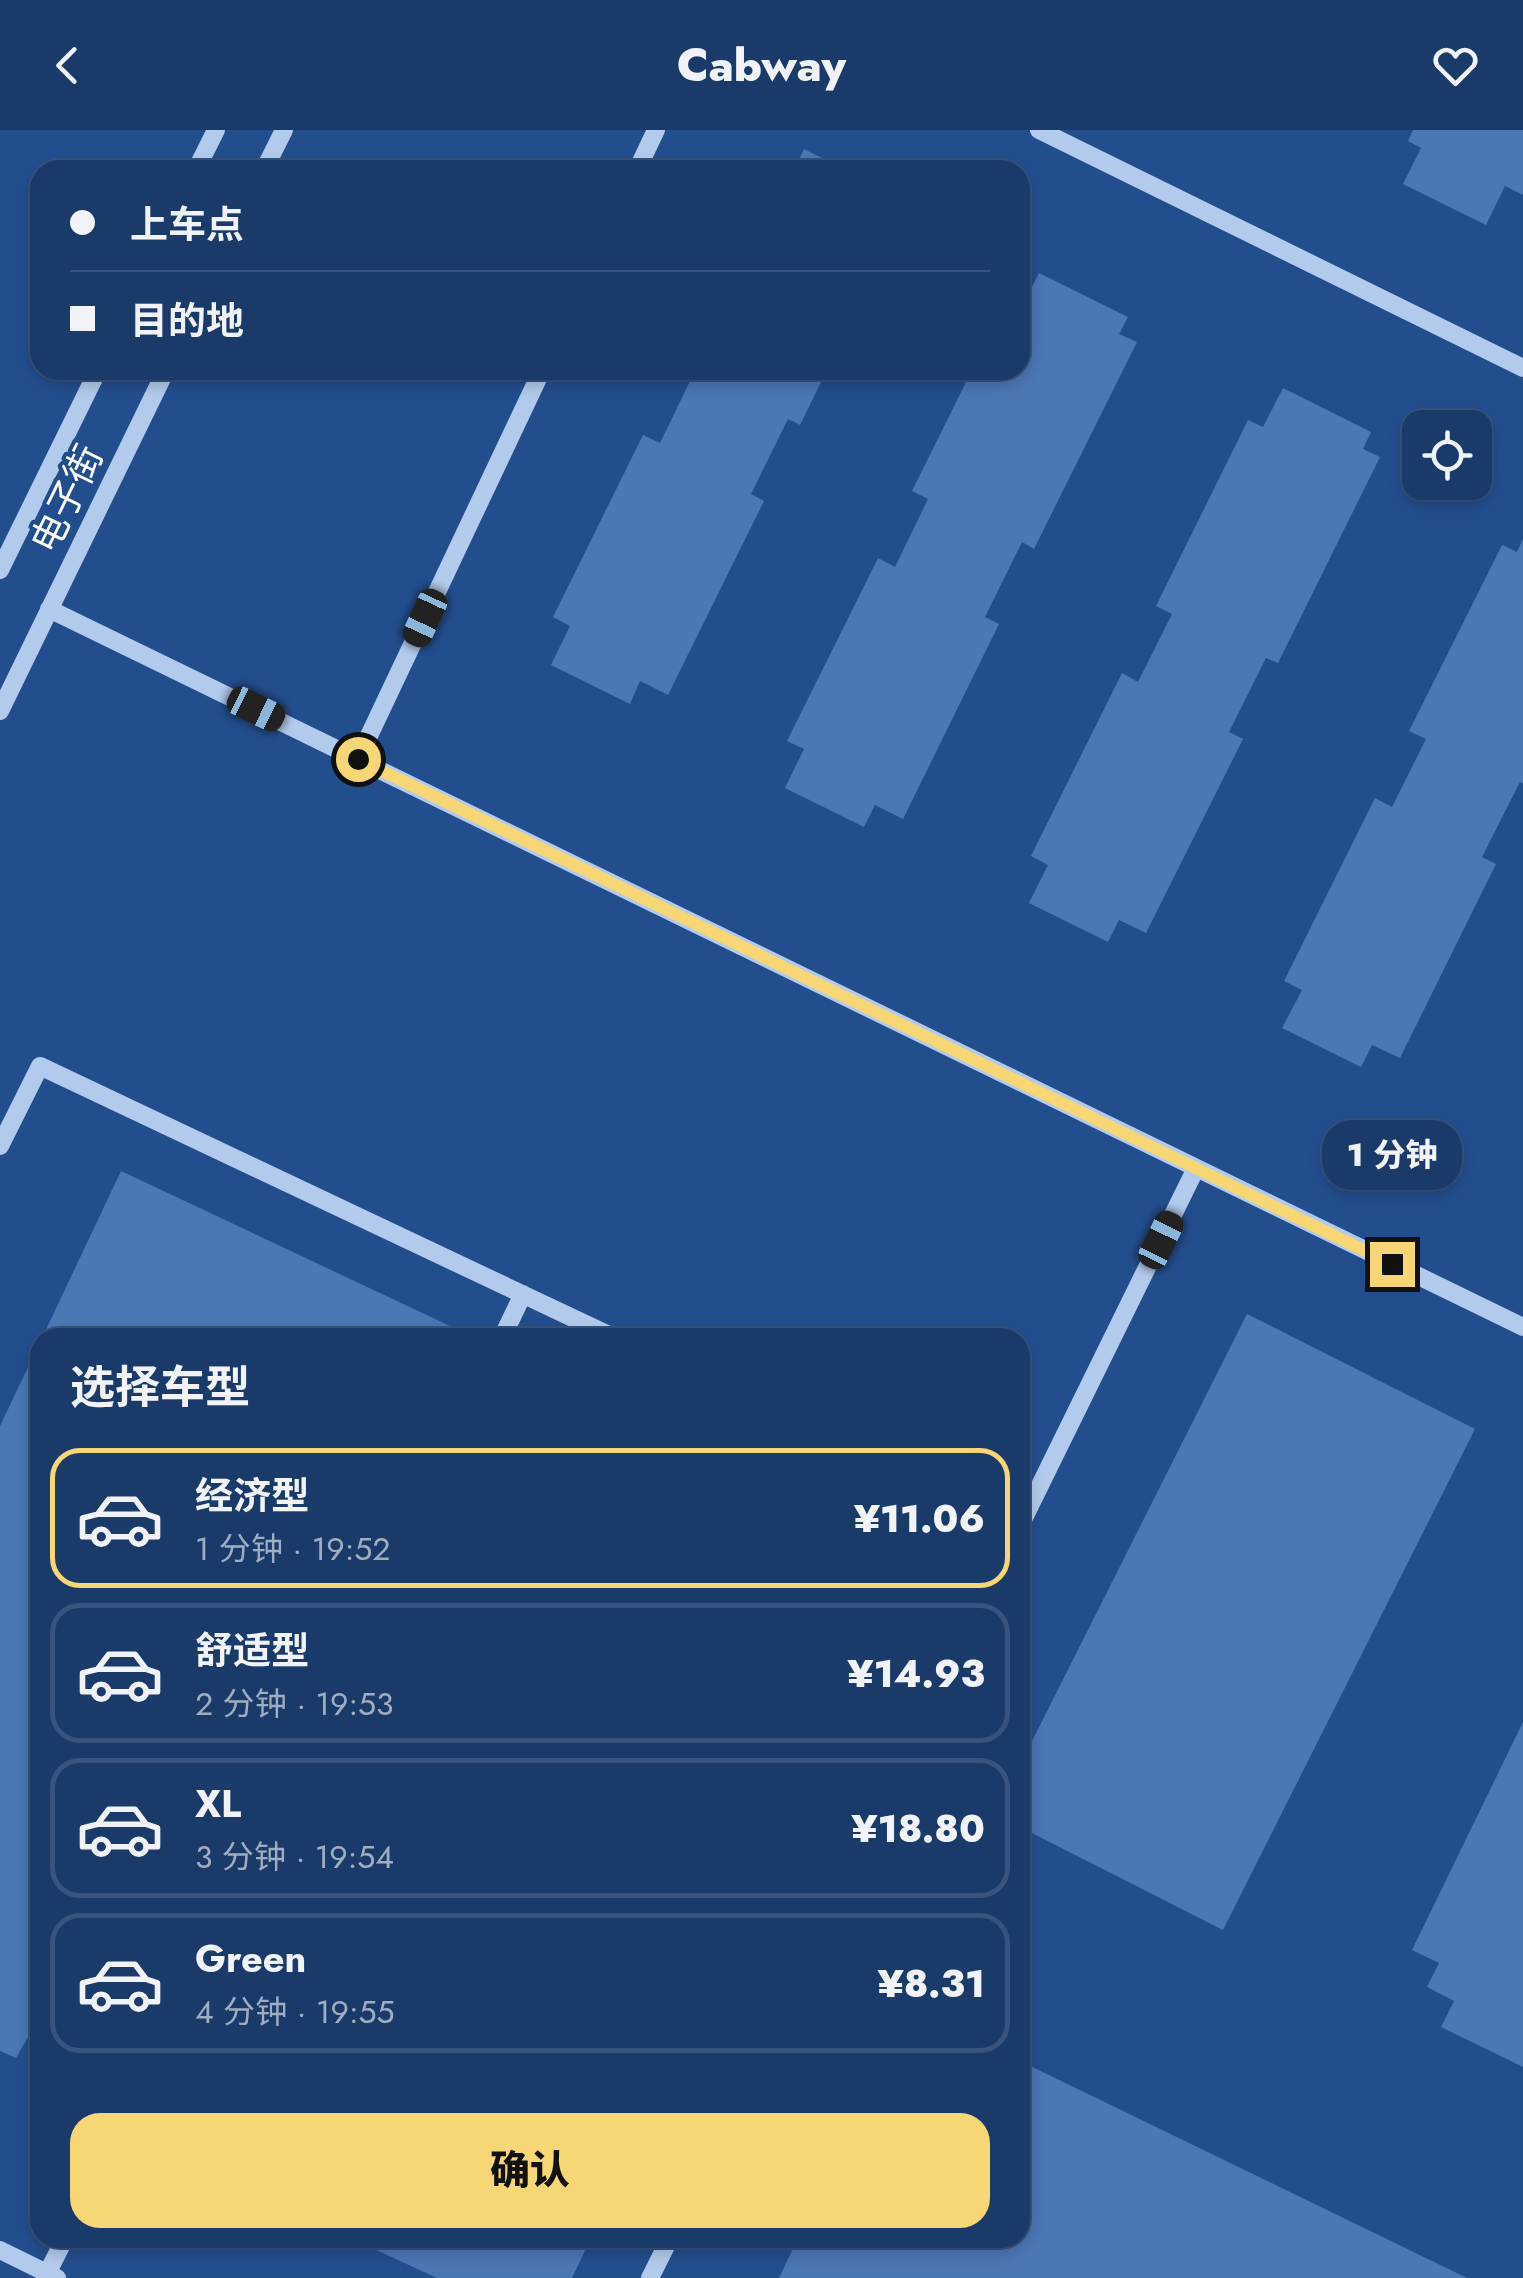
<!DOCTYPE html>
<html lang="zh">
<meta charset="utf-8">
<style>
:root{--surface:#1a3a6a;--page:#274572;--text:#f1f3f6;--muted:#9fadc1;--line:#38547e;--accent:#f7d675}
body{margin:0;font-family:Jost,"Noto Sans SC",sans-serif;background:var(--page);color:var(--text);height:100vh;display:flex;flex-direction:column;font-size:38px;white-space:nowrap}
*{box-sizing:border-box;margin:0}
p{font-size:32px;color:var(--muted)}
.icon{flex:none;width:55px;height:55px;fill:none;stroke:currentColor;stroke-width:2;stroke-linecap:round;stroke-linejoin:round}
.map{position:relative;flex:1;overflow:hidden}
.panel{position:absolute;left:30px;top:1198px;width:1000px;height:920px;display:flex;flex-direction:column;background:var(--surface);border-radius:30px;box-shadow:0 5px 15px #0003,0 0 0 2px var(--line)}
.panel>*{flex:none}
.guide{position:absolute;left:30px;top:30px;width:1000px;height:220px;border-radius:30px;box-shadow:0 5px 15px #0003,0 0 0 2px var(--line);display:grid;align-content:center;height:220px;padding:0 40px;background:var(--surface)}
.fabs{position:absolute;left:1402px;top:280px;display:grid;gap:20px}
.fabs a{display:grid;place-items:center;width:90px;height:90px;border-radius:20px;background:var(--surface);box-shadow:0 5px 15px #0003,0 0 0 2px var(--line);font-size:50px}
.end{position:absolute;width:45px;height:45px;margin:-22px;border:12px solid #f7d675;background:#111;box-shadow:0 0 0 5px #111}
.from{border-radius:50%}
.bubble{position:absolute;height:70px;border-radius:30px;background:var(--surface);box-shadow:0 5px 15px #0003,0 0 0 2px var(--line);font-size:32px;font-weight:800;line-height:70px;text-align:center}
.car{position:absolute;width:30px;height:60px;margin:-30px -15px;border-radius:12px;box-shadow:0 0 8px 2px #0007;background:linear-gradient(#222 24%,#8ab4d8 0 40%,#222 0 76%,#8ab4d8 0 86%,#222 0)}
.guide b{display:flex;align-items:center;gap:35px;height:95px;font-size:38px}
.guide b+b{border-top:2px solid var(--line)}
.guide i{width:25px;height:25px;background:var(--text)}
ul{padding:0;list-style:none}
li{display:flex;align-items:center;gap:30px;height:140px;margin:0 20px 15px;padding:0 20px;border:5px solid var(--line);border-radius:30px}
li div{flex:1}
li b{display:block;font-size:38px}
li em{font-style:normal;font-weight:800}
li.on{border-color:var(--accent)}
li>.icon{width:90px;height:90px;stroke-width:1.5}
h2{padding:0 40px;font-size:45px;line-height:120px}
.cta{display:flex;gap:20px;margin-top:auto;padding:20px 40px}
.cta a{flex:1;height:115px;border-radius:30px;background:var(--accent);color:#111;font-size:40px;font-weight:800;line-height:115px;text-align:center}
header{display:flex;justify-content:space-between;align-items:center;height:130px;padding:0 40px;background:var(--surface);font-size:45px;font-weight:800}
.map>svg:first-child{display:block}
.building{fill:#4b77b5}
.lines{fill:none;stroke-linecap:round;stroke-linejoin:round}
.minor{stroke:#b2caec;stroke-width:18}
.route{stroke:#f7d675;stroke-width:12}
.labels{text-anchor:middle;stroke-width:8;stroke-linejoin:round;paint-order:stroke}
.street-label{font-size:38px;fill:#fff;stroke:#234e8e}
</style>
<header><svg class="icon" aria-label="back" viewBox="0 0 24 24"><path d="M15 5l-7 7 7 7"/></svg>Cabway<svg class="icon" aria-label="heart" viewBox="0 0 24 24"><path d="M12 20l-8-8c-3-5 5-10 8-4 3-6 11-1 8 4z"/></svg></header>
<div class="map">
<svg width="1523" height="2148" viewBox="0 0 1523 2148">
<rect width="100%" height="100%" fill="#234e8e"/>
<path class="building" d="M1413,0h110v65l-18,-9 -19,39 -83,-41 18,-36 -13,-7z
M804,19l42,21h-52z
M1039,143l89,44 -9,17 18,8 -103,207 -12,-7 -37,75 14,7 -96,195 -28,-14 -11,22 -79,-39 19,-39 -17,-8 91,-183 17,9 33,-68 -16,-8 60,-121h48v-60z
M683,240h144l-27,55 -12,-6 -37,75 13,7 -96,194 -28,-14 -10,23 -79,-39 19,-39 -17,-9 90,-182 17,8 33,-68z
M1283,258l88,44 -8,17 17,8 -102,206 -12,-5 -37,74 14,7 -97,194 -27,-13 -11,22 -79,-39 19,-38 -17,-9 91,-183 16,9 34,-68 -16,-8 92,-186 15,7z
M1523,409v245l-3,-2 -38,75 14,7 -96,194 -28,-13 -11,22 -79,-39 20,-38 -18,-9 91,-183 17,9 34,-68 -17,-8 93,-186 15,7z
M121,1041l329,155 -5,12h-403z
M1247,1184l228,115 -252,501 -203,-103v-62z
M40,1212v674l-24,42 -16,-7v-625z
M1523,1592v345l-82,-40 13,-26 -27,-14 12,-24 -27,-13z
M1020,1931l447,217h-688l19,-40h222z
M350,2108h241l-19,40h-135z"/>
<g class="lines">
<path class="minor" d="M1039,0l484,238
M196,40l20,-40
M264,40l20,-40
M637,40l19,-40
M0,440l98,-200
M49,479l1474,718
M0,581l166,-341
M358,629l184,-389
M0,1016l40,-80 575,272
M502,1208l21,-44
M1020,1396l176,-358
M0,2120l57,28
M45,2148l20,-40
M650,2148l20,-40"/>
</g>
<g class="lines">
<path class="route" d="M358,629l1034,505"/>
</g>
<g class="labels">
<g class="street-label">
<text transform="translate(67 369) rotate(-64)" y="13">电子街</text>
</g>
</g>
</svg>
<div class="fabs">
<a><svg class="icon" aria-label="locate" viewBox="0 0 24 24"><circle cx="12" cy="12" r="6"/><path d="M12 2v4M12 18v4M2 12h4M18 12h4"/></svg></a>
</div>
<i class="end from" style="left:358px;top:629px"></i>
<i class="end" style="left:1392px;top:1134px"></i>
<div class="bubble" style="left:1322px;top:990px;width:140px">1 分钟</div>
<i class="car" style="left:425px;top:488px;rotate:205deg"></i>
<i class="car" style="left:256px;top:579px;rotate:116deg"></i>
<i class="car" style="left:1161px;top:1110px;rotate:26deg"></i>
<div class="guide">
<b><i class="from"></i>上车点</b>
<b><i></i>目的地</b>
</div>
<section class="panel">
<h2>选择车型</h2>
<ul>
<li class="on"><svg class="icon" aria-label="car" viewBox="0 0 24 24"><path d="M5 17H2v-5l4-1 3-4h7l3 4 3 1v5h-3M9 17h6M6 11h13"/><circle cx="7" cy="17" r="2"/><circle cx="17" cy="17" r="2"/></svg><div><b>经济型</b><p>1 分钟 · 19:52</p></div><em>¥11.06</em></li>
<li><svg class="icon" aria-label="car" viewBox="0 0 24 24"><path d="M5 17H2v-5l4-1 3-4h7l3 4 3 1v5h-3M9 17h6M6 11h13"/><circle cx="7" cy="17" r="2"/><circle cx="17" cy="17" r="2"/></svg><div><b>舒适型</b><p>2 分钟 · 19:53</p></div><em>¥14.93</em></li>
<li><svg class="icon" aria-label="car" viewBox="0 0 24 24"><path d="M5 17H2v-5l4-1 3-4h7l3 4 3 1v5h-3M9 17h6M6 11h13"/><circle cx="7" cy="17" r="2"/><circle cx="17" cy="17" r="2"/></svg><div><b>XL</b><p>3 分钟 · 19:54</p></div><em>¥18.80</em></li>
<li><svg class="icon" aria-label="car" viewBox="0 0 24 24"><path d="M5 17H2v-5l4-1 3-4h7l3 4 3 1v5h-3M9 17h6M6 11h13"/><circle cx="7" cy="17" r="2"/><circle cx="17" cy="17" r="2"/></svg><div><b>Green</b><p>4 分钟 · 19:55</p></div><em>¥8.31</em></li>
</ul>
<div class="cta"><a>确认</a></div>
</section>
</div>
